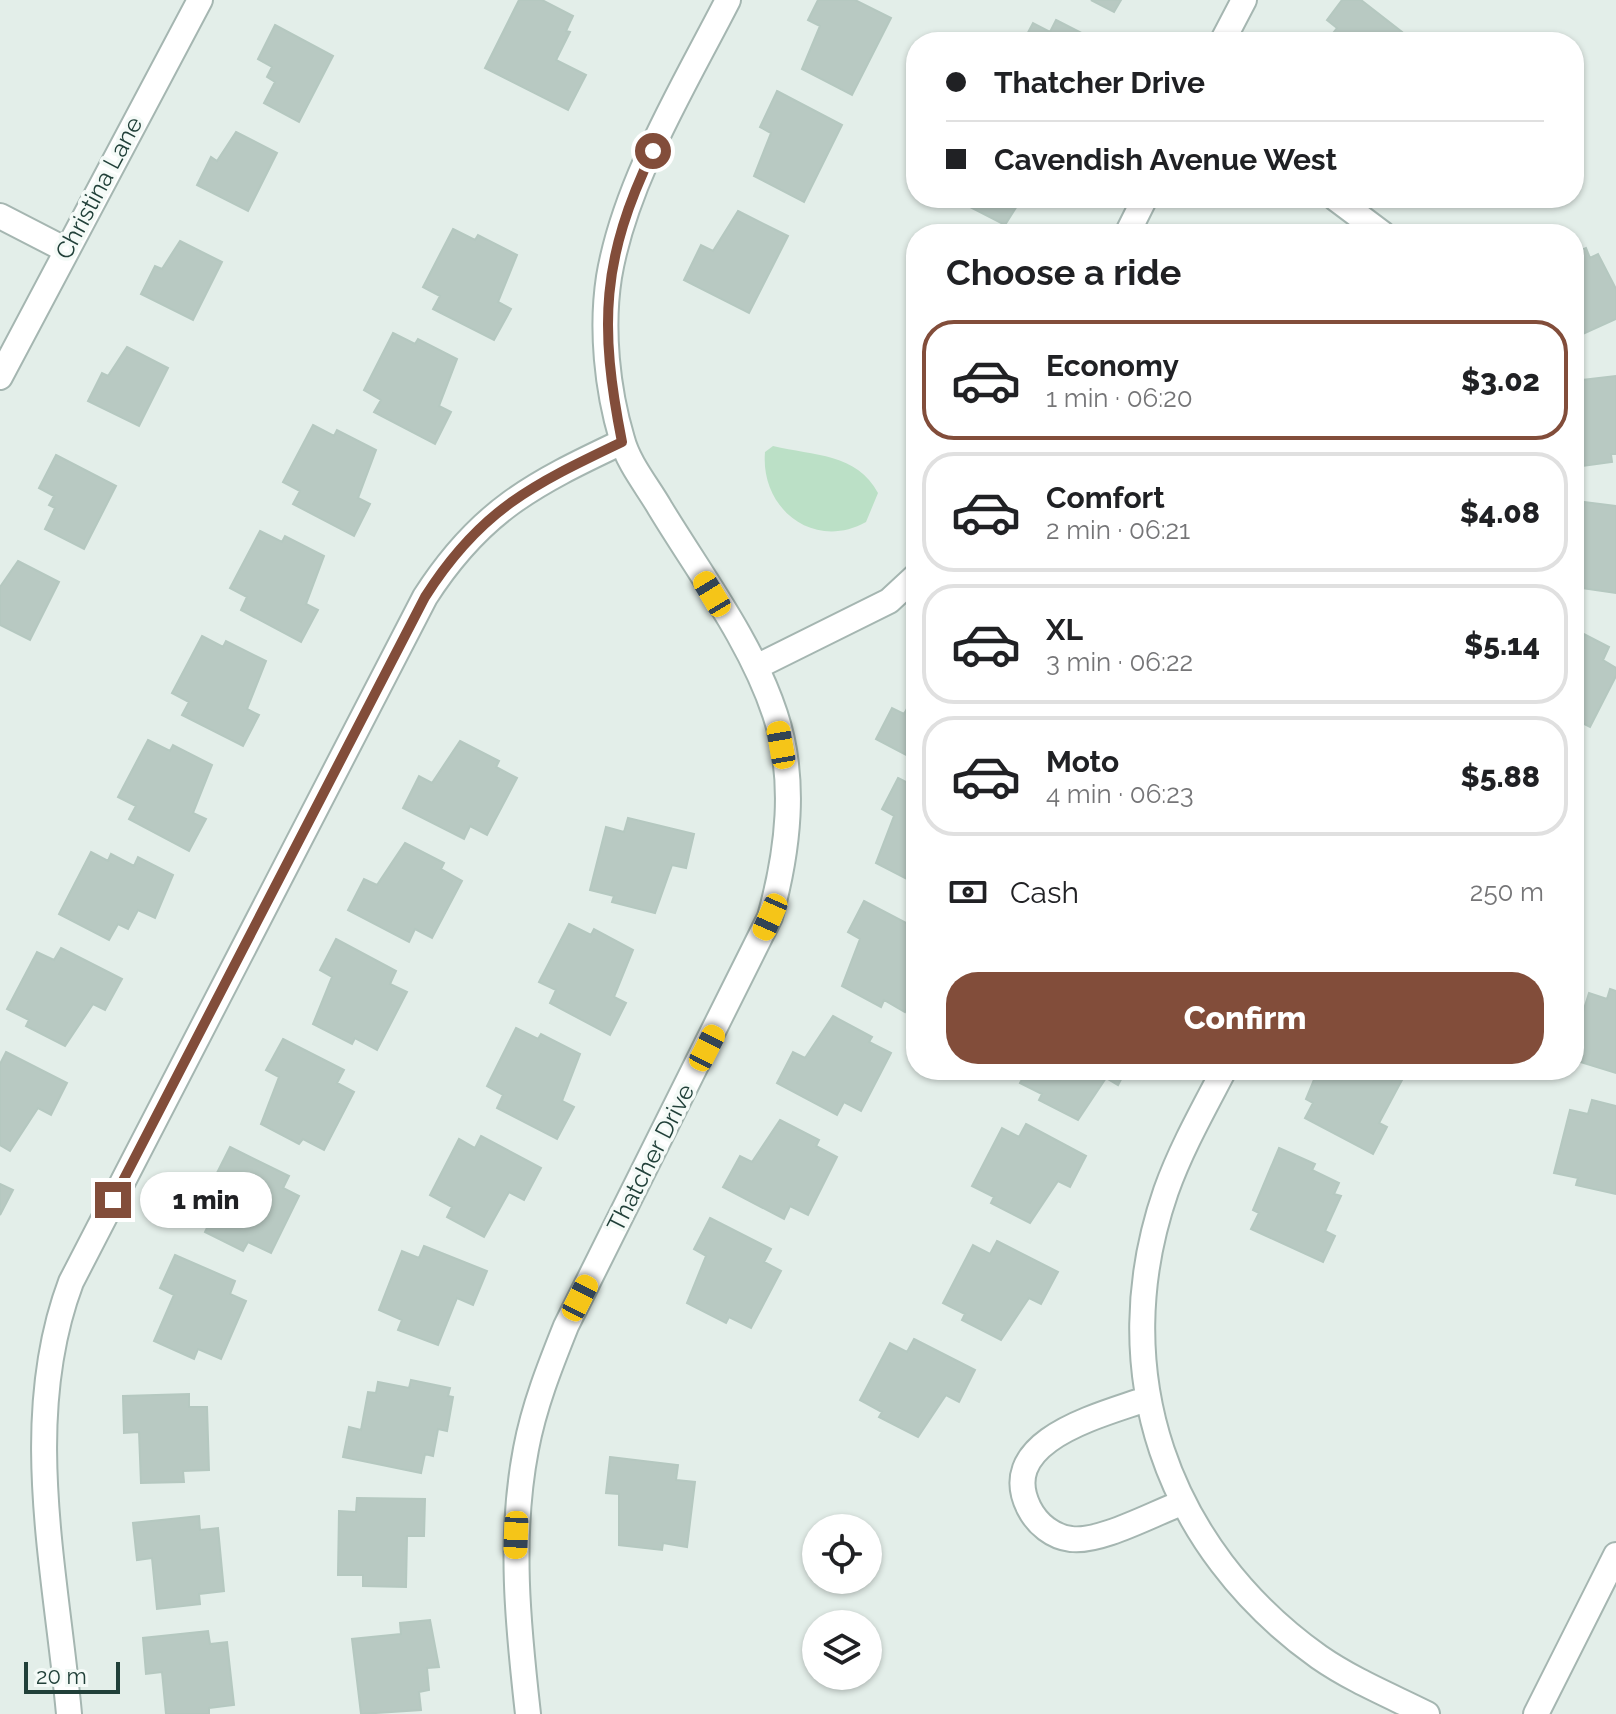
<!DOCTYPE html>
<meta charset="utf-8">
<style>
:root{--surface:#fff;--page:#f2f2f2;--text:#202124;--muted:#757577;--line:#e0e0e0;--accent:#824d3a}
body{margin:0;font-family:Raleway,sans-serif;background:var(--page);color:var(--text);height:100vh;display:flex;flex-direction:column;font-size:30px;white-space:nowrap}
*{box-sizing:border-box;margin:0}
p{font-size:26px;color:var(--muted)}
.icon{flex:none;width:44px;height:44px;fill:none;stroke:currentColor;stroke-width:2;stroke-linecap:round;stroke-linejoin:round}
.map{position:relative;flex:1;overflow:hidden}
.sheet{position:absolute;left:906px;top:224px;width:678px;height:856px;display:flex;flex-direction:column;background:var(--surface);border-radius:32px;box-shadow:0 2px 6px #0004}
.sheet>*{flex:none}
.banner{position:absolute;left:906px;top:32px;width:678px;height:176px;border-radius:32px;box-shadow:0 2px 6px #0004;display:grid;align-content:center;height:176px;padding:0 40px;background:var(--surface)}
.buttons{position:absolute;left:802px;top:1514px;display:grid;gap:16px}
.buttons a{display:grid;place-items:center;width:80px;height:80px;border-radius:50%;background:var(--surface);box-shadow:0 2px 6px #0004;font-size:40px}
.scale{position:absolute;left:24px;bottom:20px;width:96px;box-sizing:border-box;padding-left:8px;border:4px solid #214039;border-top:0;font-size:22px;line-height:28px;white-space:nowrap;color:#214039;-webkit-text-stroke:6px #f4faf7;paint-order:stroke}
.end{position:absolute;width:36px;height:36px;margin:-18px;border:10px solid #824d3a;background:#fff;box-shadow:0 0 0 4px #fff}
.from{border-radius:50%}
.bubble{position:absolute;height:56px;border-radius:28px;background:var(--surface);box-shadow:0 2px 6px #0004;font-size:26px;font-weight:800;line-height:56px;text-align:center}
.car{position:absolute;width:24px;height:48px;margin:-24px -12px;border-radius:10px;box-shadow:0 0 6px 2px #0007;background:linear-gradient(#f5c518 24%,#345 0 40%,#f5c518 0 76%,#345 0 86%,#f5c518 0)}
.banner b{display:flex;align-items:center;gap:28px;height:76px;font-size:30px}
.banner b+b{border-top:2px solid var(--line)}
.banner i{width:20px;height:20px;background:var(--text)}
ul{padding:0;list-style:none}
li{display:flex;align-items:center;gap:24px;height:120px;margin:0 16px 12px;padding:0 24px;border:4px solid var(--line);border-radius:32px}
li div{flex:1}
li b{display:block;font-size:30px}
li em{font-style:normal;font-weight:800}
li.selected{border-color:var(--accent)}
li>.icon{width:72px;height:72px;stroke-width:1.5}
h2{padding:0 40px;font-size:36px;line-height:96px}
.pay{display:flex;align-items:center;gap:20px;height:88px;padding:0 40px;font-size:30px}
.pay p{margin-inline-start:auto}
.primary-button{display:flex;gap:16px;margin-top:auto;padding:16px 40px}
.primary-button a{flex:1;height:92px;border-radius:32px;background:var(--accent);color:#fff;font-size:32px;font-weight:800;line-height:92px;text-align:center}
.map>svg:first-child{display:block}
.green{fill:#bbe0c6}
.building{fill:#b8c9c2;stroke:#b5c8c0;stroke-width:2}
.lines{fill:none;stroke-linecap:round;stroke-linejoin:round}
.minor-casing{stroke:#a5b6b1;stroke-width:28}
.minor{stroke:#fff;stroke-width:24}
.route{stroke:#824d3a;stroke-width:10}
.labels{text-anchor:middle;stroke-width:7;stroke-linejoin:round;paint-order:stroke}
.street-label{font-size:24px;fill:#214039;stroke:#f4faf7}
</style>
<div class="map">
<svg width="1616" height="1714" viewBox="0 0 1616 1714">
<rect width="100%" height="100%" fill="#e3eee9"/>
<path class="green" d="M773,446c41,10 84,7 105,47l-12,29c-52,29 -106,-13 -101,-70z"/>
<path class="building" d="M519,0h23l31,16 -7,15 4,1 -14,28 30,15 -18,35 -83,-42z
M818,0h37l36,18 -39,77 -50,-26 18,-43 -12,-6z
M1091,0h30l-7,12z
M1342,0h19l41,32 -8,10h-68l11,-14 -10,-8z
M1056,20l43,22h-76l10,-19 17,9z
M275,25l58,31 -34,66 -35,-19 11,-21 -8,-5 5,-10 -14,-8z
M777,91l65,34 -38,77 -50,-26 17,-43 -11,-6z
M236,132l41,21 -29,58 -51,-26 14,-28 6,4z
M967,198h55l-17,27 -39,-20z
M738,211l50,25 -39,77 -65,-33 17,-35 12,6z
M453,229l22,11 3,-5 39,20 -19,47 13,7 -17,31 -61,-31 7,-13 -17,-9z
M180,241l42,21 -29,58 -52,-26 14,-28 7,3z
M1586,248l4,10 8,-4 18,35v30l-42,19v-85z
M393,333l22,11 3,-5 39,20 -18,47 12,6 -16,32 -61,-32 7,-12 -17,-10z
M127,347l41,21 -29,58 -51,-25 14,-28 6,3z
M1616,376v78h-5l1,8 -38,5v-86z
M313,425l21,11 3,-6 39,20 -18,48 12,6 -16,32 -61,-32 7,-13 -17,-9z
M56,455l60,31 -32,63 -39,-20 10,-21 -6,-3 5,-9 -15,-8z
M1584,502l32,4v87l-42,-6v-38z
M260,531l22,11 3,-6 39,20 -18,48 12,6 -17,32 -60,-32 6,-13 -17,-9z
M18,561l41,21 -29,58 -30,-15v-38z
M1574,629l35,18 -6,13 13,8v8l-26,51 -16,-8z
M202,636l21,11 3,-6 40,20 -19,48 12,6 -16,31 -61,-31 7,-13 -17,-9z
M913,698l3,1v61l-40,-21 16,-31 12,6z
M148,740l22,11 3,-6 39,20 -19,48 13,6 -17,32 -60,-32 7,-13 -18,-9z
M460,741l39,20 -3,6 21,11 -30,57 -17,-9 -6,13 -61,-31 16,-32 13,7z
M898,778l18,9 -1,96 -39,-20 18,-47 -12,-7z
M628,818l66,16 -8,34 -14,-3 -17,48 -43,-11 2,-6 -24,-6 16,-63 18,5z
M405,843l39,20 -3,6 21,12 -30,57 -17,-9 -6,13 -61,-32 16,-31 13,6z
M91,852l17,9 3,-7 23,12 4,-9 35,18 -18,43 -17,-8 -10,19 -10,-5 -9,16 -50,-26z
M864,901l52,27v63l-11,21 -21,-12 -3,7 -39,-21 18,-47 -12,-7z
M569,924l22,11 3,-6 39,21 -19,47 12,6 -16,32 -60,-32 6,-13 -17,-8z
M336,939l60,32 -6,13 17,8 -30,58 -22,-12 -3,6 -39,-20 19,-47 -12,-7z
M61,948l61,31 -17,31 -12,-6 -28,42 -39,-20 3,-6 -22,-11 30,-57 17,8z
M1610,989l6,2v82l-42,-13v-19l15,-48 18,6z
M833,1016l39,21 -3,5 22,11 -30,58 -17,-9 -7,13 -60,-32 16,-31 12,6z
M516,1028l22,11 3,-5 39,20 -18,47 12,6 -17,32 -60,-31 6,-13 -16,-9z
M283,1039l61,31 -7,13 17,9 -30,58 -21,-11 -4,5 -38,-20 18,-47 -13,-7z
M6,1052l61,31 -16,32 -13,-7 -28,43 -10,-6v-81z
M1027,1070h99l-8,15 -12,-7 -28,42 -39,-20 3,-6 -22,-11z
M1318,1070h65l19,10 -23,43 8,4 -14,27 -68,-36 8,-15 -7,-4z
M1592,1100l24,6v88l-40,-9 2,-7 -24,-5 16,-63 18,4z
M780,1120l39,20 -3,6 21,11 -29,58 -18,-9 -6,13 -61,-32 17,-31 12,6z
M1026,1124l60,32 -16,31 -12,-6 -28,42 -39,-20 3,-6 -22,-11 30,-58 17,9z
M481,1136l60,32 -17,32 -15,-8 -25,45 -37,-20 5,-10 -22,-12 29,-56 16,9z
M230,1147l59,29 -6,12 16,8 -28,57 -23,-11 -5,9 -38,-19 22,-45 -13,-8z
M1279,1148l36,16 -3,6 27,13 -5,11 7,2 -16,35 10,5 -12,26 -72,-33 8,-16 -6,-3z
M0,1184l13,6 -13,25z
M710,1218l61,31 -7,13 17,9 -30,57 -22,-11 -3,6 -39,-20 19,-47 -12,-7z
M997,1241l61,31 -17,32 -12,-6 -28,42 -39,-20 3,-6 -22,-11 30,-58 17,9z
M424,1246l63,25 -14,34 -16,-7 -19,47 -40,-15 4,-10 -23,-10 23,-59 17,7z
M175,1255l60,26 -5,13 16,7 -25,58 -23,-10 -4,10 -40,-18 20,-46 -14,-7z
M914,1339l61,31 -16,32 -13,-7 -28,42 -39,-20 3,-5 -22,-12 30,-57 17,9z
M411,1380l39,8 -2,8 5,1 -6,34 -9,-2 -5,27 -8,-2 -4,19 -78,-16 6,-30 12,3 7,-38 8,1 2,-11 31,6z
M189,1394v13h18l2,63 -26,1 1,11 -43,1 -2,-51 -15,1 -1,-37z
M610,1457l68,8 -2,15 19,2 -8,65 -24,-4 -1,7 -43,-5v-51l-13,-1z
M357,1498l68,1 -1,37h-17l-1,51 -43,-1v-11h-25l1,-64 17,1z
M199,1516l1,14 18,-2 6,63 -25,3 1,10 -43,5 -5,-51 -15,2 -4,-37z
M430,1620l9,47 -12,1 2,22 -10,2 2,18 -60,4 -9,-75 49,-5 -1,-11z
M208,1631l2,13 17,-2 7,63 -25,3v6h-43l-4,-42 -16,2 -3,-36z"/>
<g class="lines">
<g class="minor-casing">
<path id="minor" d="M1222,42l22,-42
M1335,198l48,36
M0,216l66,34
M1127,234l18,-36
M0,377l200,-377
M756,667l133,-66 27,-25
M1224,1070c-21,40 -43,79 -58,121 -62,179 0,357 153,466 33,23 72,39 108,57
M1146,1399c-44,16 -151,41 -117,109 8,16 24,29 42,31 29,4 83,-26 111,-36
M69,1714c-13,-143 -50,-294 2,-432l354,-685c55,-86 108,-113 197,-155
M528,1714c-10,-88 -19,-177 -2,-265 8,-43 24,-83 40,-123l204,-409c18,-66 27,-137 5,-203 -24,-73 -75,-140 -115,-206 -12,-21 -32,-45 -38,-69 -15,-50 -21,-110 -13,-162 16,-95 75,-191 119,-277
M1536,1714l80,-159"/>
</g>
<use href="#minor" class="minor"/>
</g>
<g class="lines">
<path class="route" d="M113,1200l312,-603c55,-87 107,-112 197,-155 -23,-116 -21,-183 31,-291"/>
</g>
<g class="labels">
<g class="street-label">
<text transform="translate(99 188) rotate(-62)" y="8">Christina Lane</text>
<text transform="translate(651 1158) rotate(-63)" y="8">Thatcher Drive</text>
</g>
</g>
</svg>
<div class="buttons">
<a><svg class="icon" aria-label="locate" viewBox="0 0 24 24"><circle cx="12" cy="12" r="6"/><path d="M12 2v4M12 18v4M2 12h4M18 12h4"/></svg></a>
<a><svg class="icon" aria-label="layers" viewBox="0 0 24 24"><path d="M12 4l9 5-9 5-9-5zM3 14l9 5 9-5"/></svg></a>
</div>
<div class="scale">20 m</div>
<i class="end from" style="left:653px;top:151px"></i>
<i class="end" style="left:113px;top:1200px"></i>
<div class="bubble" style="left:140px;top:1172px;width:132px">1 min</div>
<i class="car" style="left:712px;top:594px;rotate:329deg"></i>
<i class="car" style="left:781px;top:745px;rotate:350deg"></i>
<i class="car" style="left:770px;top:917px;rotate:204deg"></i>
<i class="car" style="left:707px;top:1048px;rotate:27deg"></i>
<i class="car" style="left:580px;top:1298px;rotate:27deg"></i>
<i class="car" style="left:516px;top:1535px;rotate:182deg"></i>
<div class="banner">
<b><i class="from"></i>Thatcher Drive</b>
<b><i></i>Cavendish Avenue West</b>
</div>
<section class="sheet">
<h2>Choose a ride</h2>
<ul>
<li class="selected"><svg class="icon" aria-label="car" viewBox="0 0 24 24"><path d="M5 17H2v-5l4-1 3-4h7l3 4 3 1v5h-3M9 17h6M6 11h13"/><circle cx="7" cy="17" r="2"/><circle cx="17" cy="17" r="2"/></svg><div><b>Economy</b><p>1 min · 06:20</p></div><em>$3.02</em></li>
<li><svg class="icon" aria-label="car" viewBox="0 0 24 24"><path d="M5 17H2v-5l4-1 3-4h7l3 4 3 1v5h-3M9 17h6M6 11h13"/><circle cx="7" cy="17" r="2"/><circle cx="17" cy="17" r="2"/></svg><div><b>Comfort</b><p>2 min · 06:21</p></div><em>$4.08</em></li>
<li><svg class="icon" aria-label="car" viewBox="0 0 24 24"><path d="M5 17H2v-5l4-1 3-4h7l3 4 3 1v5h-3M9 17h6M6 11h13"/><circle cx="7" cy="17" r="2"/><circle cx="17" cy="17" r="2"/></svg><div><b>XL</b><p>3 min · 06:22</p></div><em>$5.14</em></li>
<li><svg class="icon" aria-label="car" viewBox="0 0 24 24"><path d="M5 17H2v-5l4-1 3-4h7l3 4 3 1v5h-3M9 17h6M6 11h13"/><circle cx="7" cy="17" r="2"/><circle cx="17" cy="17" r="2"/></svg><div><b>Moto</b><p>4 min · 06:23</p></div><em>$5.88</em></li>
</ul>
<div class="pay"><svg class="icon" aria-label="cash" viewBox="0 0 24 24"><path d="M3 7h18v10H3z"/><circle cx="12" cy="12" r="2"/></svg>Cash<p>250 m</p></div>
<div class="primary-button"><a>Confirm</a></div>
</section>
</div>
